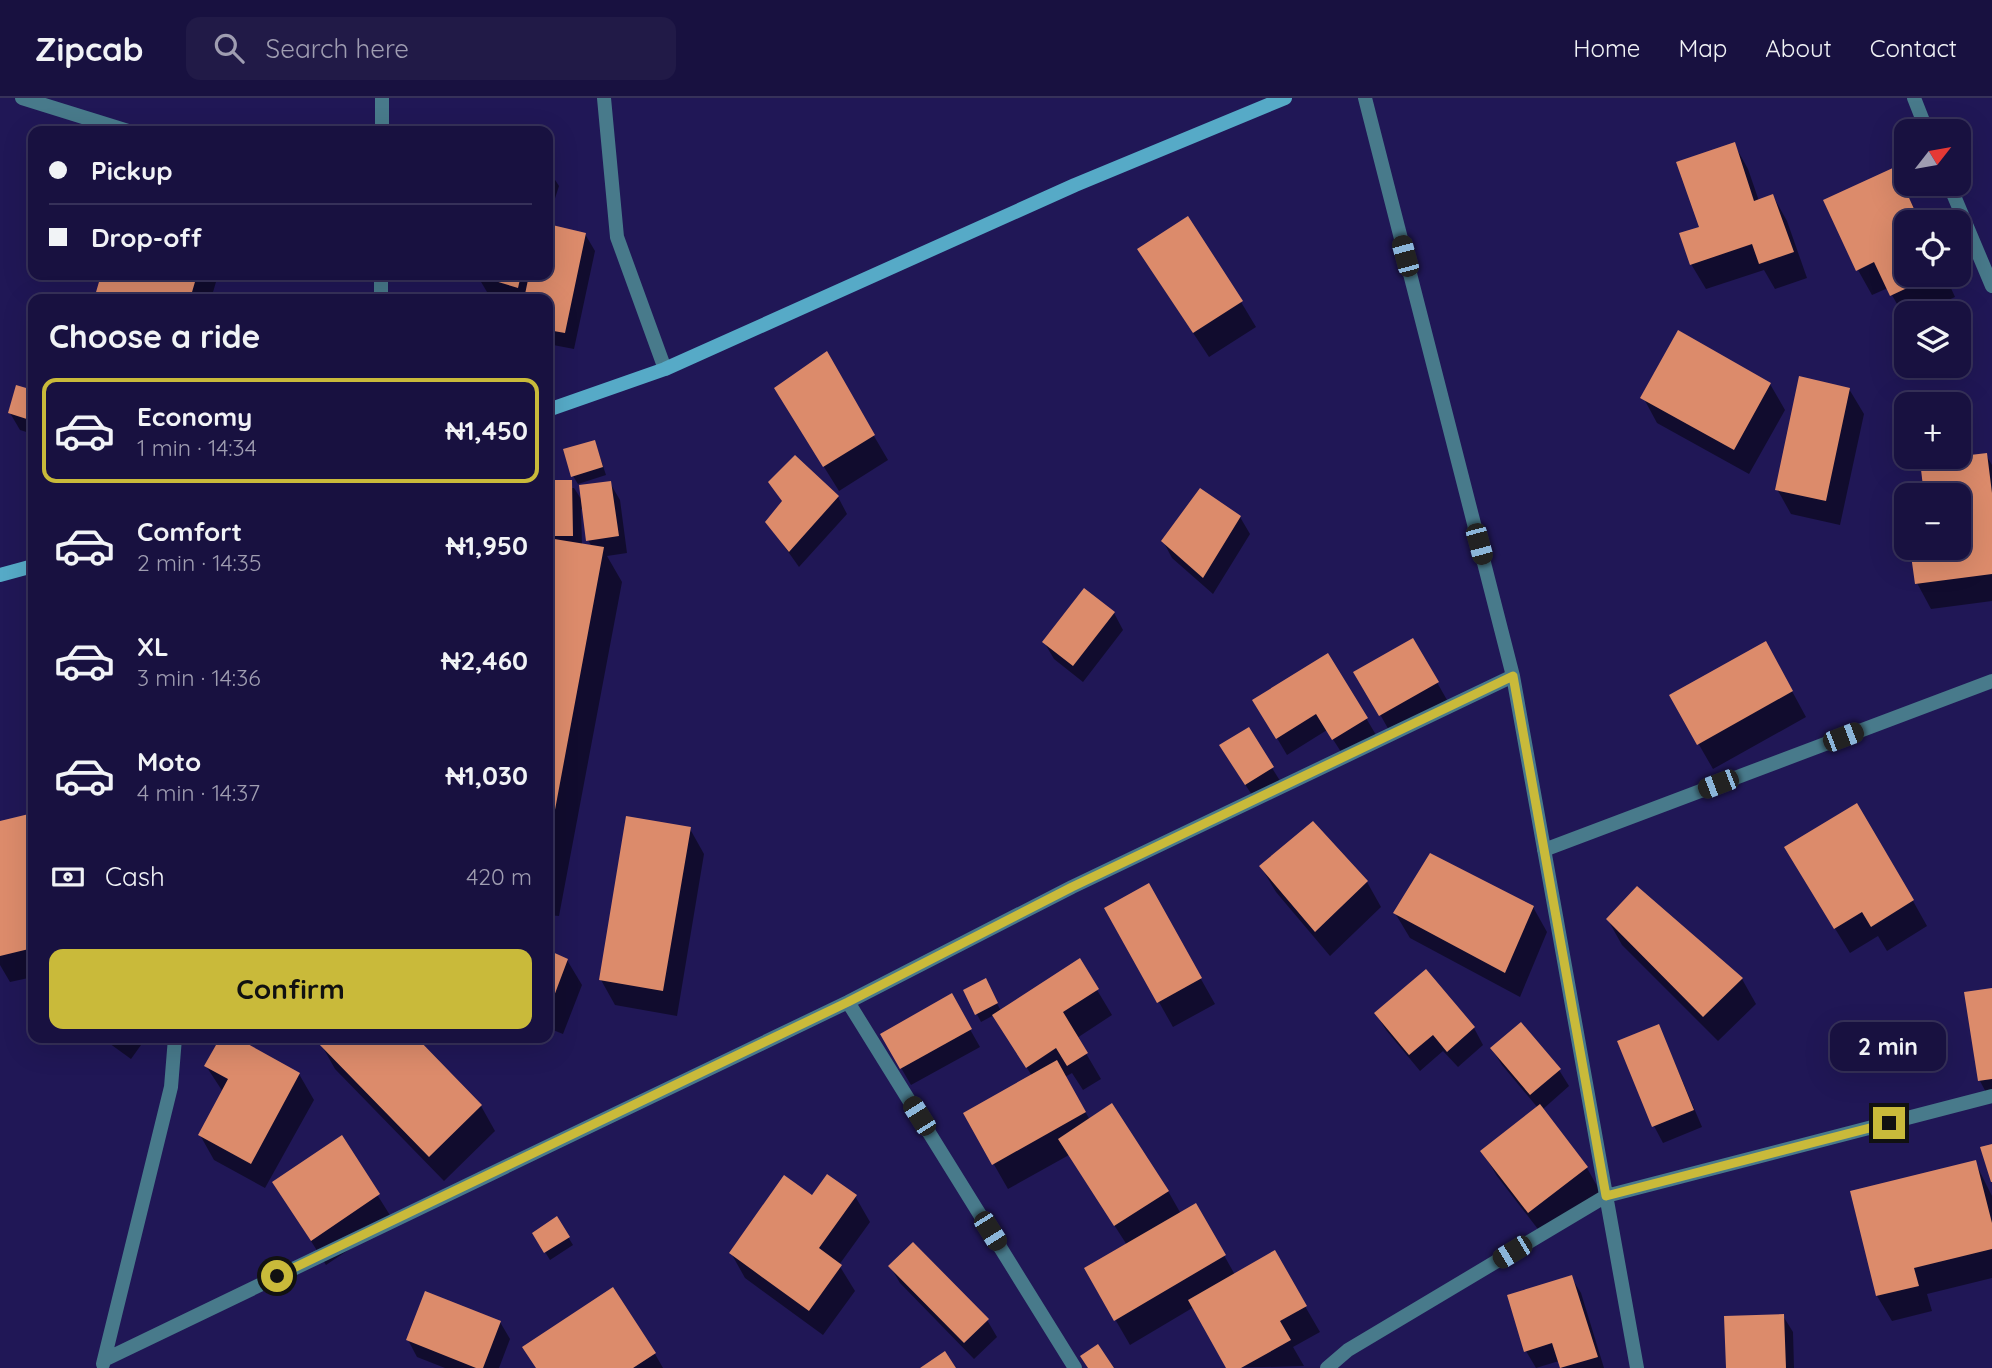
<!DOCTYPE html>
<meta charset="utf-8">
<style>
:root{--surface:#181140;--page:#211a47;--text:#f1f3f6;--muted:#9f9db1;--line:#363159;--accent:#c9ba3a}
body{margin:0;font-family:Quicksand,sans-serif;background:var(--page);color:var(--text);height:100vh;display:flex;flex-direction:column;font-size:26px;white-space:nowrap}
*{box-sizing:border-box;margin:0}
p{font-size:23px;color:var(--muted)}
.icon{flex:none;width:38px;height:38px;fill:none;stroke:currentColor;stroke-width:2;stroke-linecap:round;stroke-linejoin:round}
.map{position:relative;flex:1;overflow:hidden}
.side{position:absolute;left:28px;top:196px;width:525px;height:749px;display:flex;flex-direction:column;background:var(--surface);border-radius:14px;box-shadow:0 7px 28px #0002,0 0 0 2px var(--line)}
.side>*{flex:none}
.hud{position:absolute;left:28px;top:28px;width:525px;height:154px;border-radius:14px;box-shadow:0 7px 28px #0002,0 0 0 2px var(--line);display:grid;align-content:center;height:154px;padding:0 21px;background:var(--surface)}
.needle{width:46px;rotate:59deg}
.buttons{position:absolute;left:1894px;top:21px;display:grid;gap:14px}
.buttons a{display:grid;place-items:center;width:77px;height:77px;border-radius:14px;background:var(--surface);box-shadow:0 7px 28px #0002,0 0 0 2px var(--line);font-size:35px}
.end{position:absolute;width:32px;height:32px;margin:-16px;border:9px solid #c9ba3a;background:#111;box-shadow:0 0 0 4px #111}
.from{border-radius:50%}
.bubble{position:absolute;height:49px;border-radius:14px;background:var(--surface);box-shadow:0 7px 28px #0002,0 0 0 2px var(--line);font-size:23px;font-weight:800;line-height:49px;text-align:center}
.car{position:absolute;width:21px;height:42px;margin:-21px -10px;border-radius:9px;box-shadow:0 0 5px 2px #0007;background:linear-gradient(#222 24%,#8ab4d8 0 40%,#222 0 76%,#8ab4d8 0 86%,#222 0)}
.hud b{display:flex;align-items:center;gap:24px;height:66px;font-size:26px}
.hud b+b{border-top:2px solid var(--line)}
.hud i{width:18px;height:18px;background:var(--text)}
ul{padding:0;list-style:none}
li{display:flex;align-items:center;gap:21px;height:105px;margin:0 14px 10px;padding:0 7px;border:4px solid transparent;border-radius:14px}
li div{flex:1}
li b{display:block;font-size:26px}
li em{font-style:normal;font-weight:800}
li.selected{border-color:var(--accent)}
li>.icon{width:63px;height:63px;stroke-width:1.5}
h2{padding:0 21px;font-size:32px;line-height:84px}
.pay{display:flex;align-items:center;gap:18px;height:77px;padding:0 21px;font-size:26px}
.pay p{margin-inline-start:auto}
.cta{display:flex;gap:14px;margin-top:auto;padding:14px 21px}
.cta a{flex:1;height:80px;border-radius:14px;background:var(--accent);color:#111;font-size:28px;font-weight:800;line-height:80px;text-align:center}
header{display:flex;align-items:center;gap:42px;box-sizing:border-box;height:98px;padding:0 35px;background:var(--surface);border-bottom:2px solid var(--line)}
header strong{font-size:33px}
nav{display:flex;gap:38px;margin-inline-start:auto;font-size:24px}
.search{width:490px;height:63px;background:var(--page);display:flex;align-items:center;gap:18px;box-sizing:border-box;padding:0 24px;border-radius:14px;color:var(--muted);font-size:26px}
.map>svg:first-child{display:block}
.shadow{fill:#0007;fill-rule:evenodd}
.building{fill:#dc8b6b}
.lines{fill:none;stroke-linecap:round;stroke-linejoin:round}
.lane{stroke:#487a8b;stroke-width:14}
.street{stroke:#487a8b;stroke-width:14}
.secondary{stroke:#56aac7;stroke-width:14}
.route{stroke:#c9ba3a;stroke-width:9}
</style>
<header>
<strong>Zipcab</strong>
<div class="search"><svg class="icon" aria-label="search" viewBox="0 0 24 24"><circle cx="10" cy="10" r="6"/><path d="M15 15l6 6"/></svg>Search here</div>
<nav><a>Home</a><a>Map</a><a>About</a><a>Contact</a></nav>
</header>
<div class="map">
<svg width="1992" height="1270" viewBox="0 0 1992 1270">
<rect width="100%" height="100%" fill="#201756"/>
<path class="shadow" d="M1734,46l14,25 11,32 14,-5 14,25 20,57 -32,11 -11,-19 -58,19 -15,-25 10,-36z
M548,71l11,17 -11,34z
M1894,71l27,53h-15v53h39l10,22 -35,16h-14v7l-18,-32 -16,7 -14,-25z
M548,128l37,8 10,17 -21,98 -26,-5v-45h-37l-24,-7 -10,-17h71z
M1154,176l87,28 15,25 -47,30z
M103,177h115l-7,24h-116z
M826,256l62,106 -49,31 -48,-77z
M1770,286l15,26 -36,64 -92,-51 -14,-26z
M17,289l16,5v42l-13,-4 -10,-17z
M1849,291l15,25 -24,111 -49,-11 -14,-25z
M595,344l11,33 -28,9 -5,-8z
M1986,357l6,10v136l-61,8 -14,-26 -5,-35h46v-53h-32l-4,-32z
M548,384h23v6h3l9,14 27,-19 10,17 7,53 -20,3 15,26 -63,334 -11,-1zM584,410l4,32 4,7 -10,-2 -1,-36z
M771,384l67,15 9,17 -48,53 -32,-45 16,-19z
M1240,419l10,17 -37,60 -41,-36 -9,-17z
M1114,515l9,17 -40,52 -29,-23 -10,-17z
M1413,542l34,60 -57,32 -34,-60z
M1780,571l26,48 -93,52 -42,-73z
M1255,603l111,17 10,17 -33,20 -16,-25 -40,25z
M1231,665l41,5 10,16 -26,17z
M33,717v162l-23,5 -10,-17v-142z
M1312,726l55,58 14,25 -51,49 -54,-64 -15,-25z
M690,731l14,25 -27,162 -62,-11 -14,-25z
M1801,775l112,28 14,25 -40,25 -9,-15 -28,17z
M1148,787l67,119 -42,23 -67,-119z
M1533,809l14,25 -27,65 -110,-59 -15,-25z
M1608,822l134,59 14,25 -38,37 -96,-96z
M548,854l19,8 15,25 -19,49 -15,-6z
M989,890l12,23 96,-21 15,25 -35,23 24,41 -18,11 -11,-17 -7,4 25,43 78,71 13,23 15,-9 39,70 39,-22 46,79 -27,15 11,19 -76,2 -34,-61 -64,38 -44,-76 41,-24 -58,-90 -61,34 -43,-75 67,-38 -38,-61 -13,7 -16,-31z
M1992,892v107l-3,1 -9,-17z
M951,898l29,51 -69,38 -29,-50z
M1376,916l98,14 9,17 -25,22 -15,-16 -23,20 -34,-41z
M1659,928l43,101 -39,16 -9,-17z
M102,940h44l-15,21z
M222,940h11l66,36 15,26 -49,88 -51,-28 -14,-25 23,-43 -17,-26z
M326,940h89l66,68 14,25 -51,50 -109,-112 -14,-25z
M1492,951l67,21 10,16 -27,24 45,58 14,25 -57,44 -47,-61 -15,-25 56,-43 -36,-43z
M341,1039l52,83 -67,45 -52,-83z
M1975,1064l17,34v82l-65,16 5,17 -40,10 -15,-25z
M855,1098l15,26 -31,43 16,26 -32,44 -78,-57 -14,-25 82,-56z
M557,1121l16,26 -23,15 -16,-26z
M890,1168l97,54 10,17 -23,22 -74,-76z
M1571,1179l10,16 23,75h-42l-3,-7 -23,7 -10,-17z
M1783,1218l10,16 1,36h-66z
M500,1224l10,17 -11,29h-54l-28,-11 -9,-17z
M655,1256l8,14h-127z"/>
<path class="building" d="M1735,44l19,59 19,-7 21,58 -35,12 -7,-20 -62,21 -11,-32 20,-6 -23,-65z
M1895,69l25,55h-14v53h29l-45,21 -16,-34 -18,9 -33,-71z
M1188,118l55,85 -50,32 -56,-84z
M548,126l38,9 -21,100 -17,-3v-31h-24l5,-24h19z
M101,177h96l-7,24h-96z
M475,177h46l-3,13z
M1678,232l93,53 -37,67 -94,-52z
M827,253l48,84 -52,32 -49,-79z
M1799,278l51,12 -24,113 -51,-11z
M16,287l17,5v31l-25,-8z
M595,342l8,27 -32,10 -8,-28z
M1987,355l5,40v81l-77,10 -5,-36h48v-53h-34l-4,-34z
M795,357l44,41 -50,56 -24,-30 17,-21 -14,-19z
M548,382h24l1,56h-25z
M611,383l8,55 -33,5 -7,-56z
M1200,390l41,28 -38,62 -42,-37z
M548,440l56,9 -55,295h-1z
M1084,490l31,24 -42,54 -31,-24z
M1413,540l26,44 -60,34 -26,-44z
M1766,543l27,50 -96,54 -28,-50z
M1328,555l40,65 -36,22 -16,-26 -40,25 -24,-39z
M1249,629l25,40 -29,18 -26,-40z
M1857,705l57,97 -43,27 -9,-15 -28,17 -50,-82z
M33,715v135l-33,8v-135z
M626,718l65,11 -28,164 -64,-11z
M1313,723l55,60 -53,51 -56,-66z
M1430,755l104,53 -29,67 -112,-60z
M1149,785l53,95 -45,25 -53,-95z
M1637,788l106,92 -40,39 -97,-98z
M548,852l20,9 -20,53z
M1080,860l19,31 -36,23 25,41 -21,13 -11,-18 -30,20 -34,-53z
M1426,871l49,58 -28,25 -14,-17 -24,20 -35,-42z
M986,880l12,25 -23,12 -12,-25z
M1992,890v91l-14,2 -14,-89z
M952,895l20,36 -72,40 -20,-35z
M1521,924l40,47 -31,26 -40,-47z
M1659,926l35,86 -42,17 -35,-86z
M220,940h17l63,35 -49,91 -53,-29 30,-56 -24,-13z
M324,940h93l65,67 -53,52 -111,-114z
M1057,962l29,52 -94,53 -29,-52z
M1112,1005l57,88 -55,35 -56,-87z
M1540,1006l48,63 -60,46 -48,-62z
M342,1037l38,59 -69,47 -39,-59z
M1992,1046v38h-1l-11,-35z
M1976,1062l16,63v26l-78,19 5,18 -43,10 -26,-105z
M827,1076l30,21 -38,53 23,17 -33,46 -80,-58 55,-78 28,20z
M1196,1105l30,52 -112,66 -30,-53z
M557,1118l13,21 -26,16 -12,-20z
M913,1144l76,77 -25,24 -76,-77z
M1275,1152l32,56 -27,15 11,19 -50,28h-15l-38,-68z
M1572,1177l26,82 -38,11 -8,-25 -28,9 -17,-57z
M613,1189l43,66 -23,15h-97l-14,-21z
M425,1193l76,30 -18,47h-7l-70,-28z
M1784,1216l2,54h-60l-2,-52z
M1098,1246l16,24h-26l-8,-12z
M945,1253l11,17h-36z"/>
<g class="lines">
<path class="lane" d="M22,0l106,33
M382,33v-33
M381,201v-24"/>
<path class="street" d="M604,0l13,139 48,132
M1365,0l148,578 124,692
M1914,0l13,33
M1949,86l43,102
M1544,752l448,-169
M848,904l227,366
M104,1262l744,-358 224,-115 441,-211
M103,1266l68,-277 4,-49
M1327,1270l21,-18 258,-154 386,-100"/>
<path class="secondary" d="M548,312l117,-41 410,-184 210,-87
M0,477l33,-9"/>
</g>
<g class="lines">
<path class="route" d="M277,1178l571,-274 224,-115 441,-211 93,520 283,-73"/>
</g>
</svg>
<div class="buttons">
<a><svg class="needle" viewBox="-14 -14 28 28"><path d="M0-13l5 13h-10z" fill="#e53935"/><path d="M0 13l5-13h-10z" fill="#9f9db1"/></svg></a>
<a><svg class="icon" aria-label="locate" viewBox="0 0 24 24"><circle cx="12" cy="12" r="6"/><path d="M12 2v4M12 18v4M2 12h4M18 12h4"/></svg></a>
<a><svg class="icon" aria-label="layers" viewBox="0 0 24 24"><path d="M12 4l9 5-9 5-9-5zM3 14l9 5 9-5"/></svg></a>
<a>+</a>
<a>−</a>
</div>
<i class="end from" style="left:277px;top:1178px"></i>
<i class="end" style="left:1889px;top:1025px"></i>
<div class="bubble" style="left:1830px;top:924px;width:116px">2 min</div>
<i class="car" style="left:1405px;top:158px;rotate:345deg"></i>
<i class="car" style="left:1479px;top:446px;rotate:165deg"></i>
<i class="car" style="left:1843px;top:639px;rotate:69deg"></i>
<i class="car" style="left:1718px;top:686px;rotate:249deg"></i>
<i class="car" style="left:919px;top:1018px;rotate:328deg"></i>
<i class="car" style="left:990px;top:1133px;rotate:148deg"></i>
<i class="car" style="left:1512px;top:1154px;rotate:239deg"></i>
<div class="hud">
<b><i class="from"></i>Pickup</b>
<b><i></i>Drop-off</b>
</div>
<section class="side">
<h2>Choose a ride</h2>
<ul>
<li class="selected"><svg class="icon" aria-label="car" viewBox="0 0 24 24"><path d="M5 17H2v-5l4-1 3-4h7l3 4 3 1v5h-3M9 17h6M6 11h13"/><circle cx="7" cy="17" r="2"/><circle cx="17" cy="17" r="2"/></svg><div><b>Economy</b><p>1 min · 14:34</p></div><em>₦1,450</em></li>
<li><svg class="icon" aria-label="car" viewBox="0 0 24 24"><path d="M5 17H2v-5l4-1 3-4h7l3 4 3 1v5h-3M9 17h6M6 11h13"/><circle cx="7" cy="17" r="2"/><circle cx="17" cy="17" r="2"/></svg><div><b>Comfort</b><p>2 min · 14:35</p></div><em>₦1,950</em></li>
<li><svg class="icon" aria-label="car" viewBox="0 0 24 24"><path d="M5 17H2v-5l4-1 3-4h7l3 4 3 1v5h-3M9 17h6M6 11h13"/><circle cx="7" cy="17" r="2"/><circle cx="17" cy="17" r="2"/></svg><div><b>XL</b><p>3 min · 14:36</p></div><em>₦2,460</em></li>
<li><svg class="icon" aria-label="car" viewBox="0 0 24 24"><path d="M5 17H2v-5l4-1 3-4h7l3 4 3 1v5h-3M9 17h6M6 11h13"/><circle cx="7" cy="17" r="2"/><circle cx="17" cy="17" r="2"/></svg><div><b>Moto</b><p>4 min · 14:37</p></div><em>₦1,030</em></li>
</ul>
<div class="pay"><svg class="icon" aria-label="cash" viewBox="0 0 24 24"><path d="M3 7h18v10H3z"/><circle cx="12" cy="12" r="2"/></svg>Cash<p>420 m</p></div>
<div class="cta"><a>Confirm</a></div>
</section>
</div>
